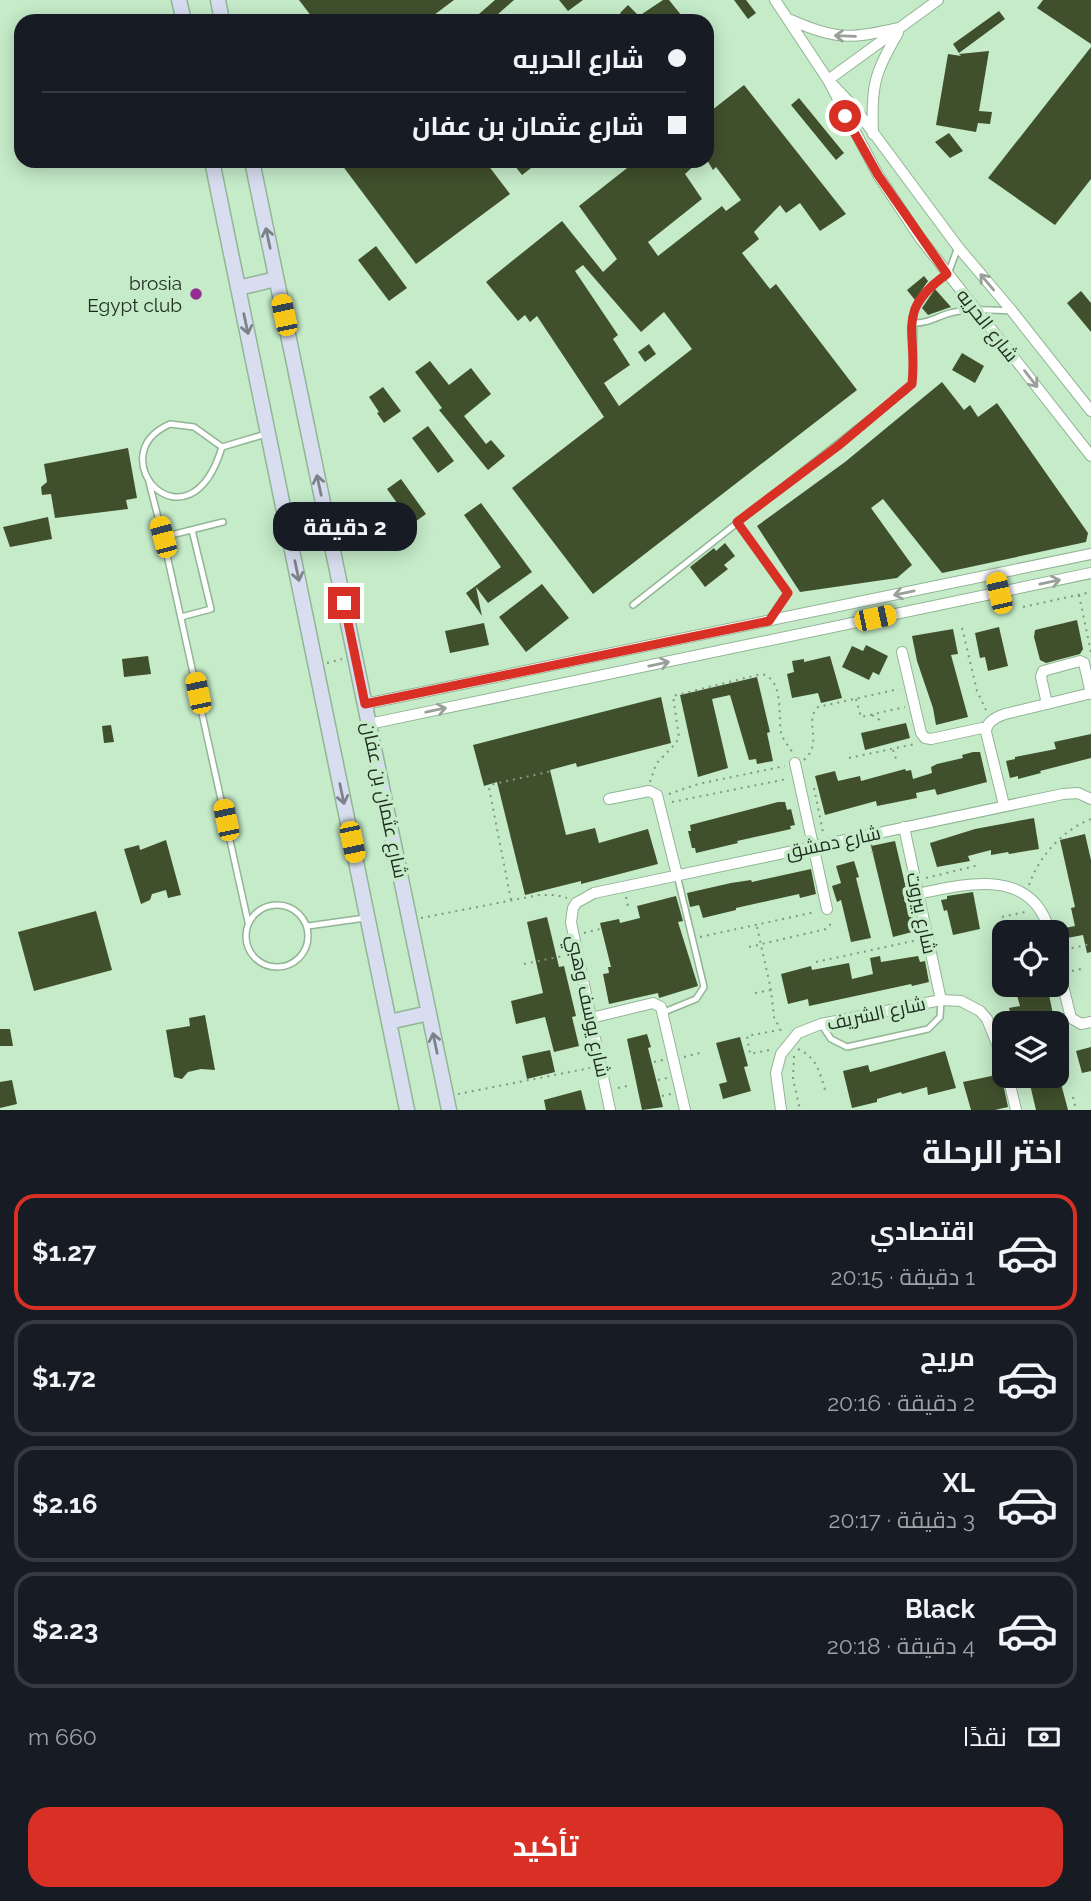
<!DOCTYPE html>
<html lang="ar">
<meta charset="utf-8">
<style>
:root{--surface:#171b24;--page:#20242c;--text:#f1f3f6;--muted:#9ea1a6;--line:#363941;--accent:#d93025}
body{margin:0;font-family:Raleway,Cairo,sans-serif;background:var(--page);color:var(--text);direction:rtl;height:100vh;display:flex;flex-direction:column;font-size:26px;white-space:nowrap}
*{box-sizing:border-box;margin:0}
p{font-size:23px;color:var(--muted)}
.icon{flex:none;width:38px;height:38px;fill:none;stroke:currentColor;stroke-width:2;stroke-linecap:round;stroke-linejoin:round}
.map{position:relative;height:1110px;overflow:hidden;direction:ltr}
.side{display:flex;flex-direction:column;background:var(--surface);flex:1}
.side>*{flex:none}
.top-card{position:absolute;left:14px;top:14px;width:700px;height:154px;border-radius:21px;box-shadow:0 4px 18px #0003;direction:rtl;display:grid;align-content:center;height:154px;padding:0 28px;background:var(--surface)}
.buttons{position:absolute;left:992px;top:920px;display:grid;gap:14px}
.buttons a{display:grid;place-items:center;width:77px;height:77px;border-radius:14px;background:var(--surface);box-shadow:0 4px 18px #0003;font-size:35px}
.end{position:absolute;width:32px;height:32px;margin:-16px;border:9px solid #d93025;background:#fff;box-shadow:0 0 0 4px #fff}
.from{border-radius:50%}
.bubble{position:absolute;height:49px;border-radius:21px;background:var(--surface);box-shadow:0 4px 18px #0003;font-size:23px;font-weight:700;line-height:49px;text-align:center;direction:rtl}
.car{position:absolute;width:21px;height:42px;margin:-21px -10px;border-radius:9px;box-shadow:0 0 5px 2px #0007;background:linear-gradient(#f5c518 24%,#345 0 40%,#f5c518 0 76%,#345 0 86%,#f5c518 0)}
.top-card b{display:flex;align-items:center;gap:24px;height:66px;font-size:26px}
.top-card b+b{border-top:2px solid var(--line)}
.top-card i{width:18px;height:18px;background:var(--text)}
ul{padding:0;list-style:none}
li{display:flex;align-items:center;gap:21px;height:116px;margin:0 14px 10px;padding:0 14px;border:4px solid var(--line);border-radius:21px}
li div{flex:1}
li b{display:block;font-size:26px}
li em{font-style:normal;font-weight:700}
li.selected{border-color:var(--accent)}
li>.icon{width:63px;height:63px;stroke-width:1.5}
h2{padding:0 28px;font-size:32px;line-height:84px}
.pay{display:flex;align-items:center;gap:18px;height:77px;padding:0 28px;font-size:26px}
.pay p{margin-inline-start:auto}
.primary-button{display:flex;gap:14px;margin-top:auto;padding:14px 28px}
.primary-button a{flex:1;height:80px;border-radius:21px;background:var(--accent);color:#fff;font-size:28px;font-weight:700;line-height:80px;text-align:center}
.map>svg:first-child{display:block}
.building{fill:#40502c;fill-rule:evenodd}
.lines{fill:none;stroke-linecap:round;stroke-linejoin:round}
.lane-casing{stroke:#91b595;stroke-width:8}
.street-casing{stroke:#91b595;stroke-width:12}
.secondary-casing{stroke:#91b595;stroke-width:17}
.path{stroke:#7e9a81;stroke-width:2;stroke-dasharray:2 5;stroke-linecap:butt}
.lane{stroke:#fff;stroke-width:5}
.street{stroke:#fff;stroke-width:10}
.secondary{stroke:#d8def0;stroke-width:14}
.oneway{stroke:#99a09a}
.oneway2{stroke:#7a8488}
.route{stroke:#d93025;stroke-width:9}
.poi-dot{fill:#942e93;stroke:#c5ebc9;stroke-width:2.5}
.labels{text-anchor:middle;stroke-width:7;stroke-linejoin:round;paint-order:stroke}
.poi-label{font-size:19px;fill:#1d2b1f;stroke:#c5ebc9;text-anchor:end}
.street-label{font-size:19px;fill:#1d2b1f;stroke:#c5ebc9}
</style>
<div class="map">
<svg width="1091" height="1110" viewBox="0 0 1091 1110">
<rect width="100%" height="100%" fill="#c5ebc9"/>
<path class="building" d="M299,0h155l-28,21h-111z
M495,0h19l-24,21h-19z
M559,0h24l-15,11z
M663,0h6l17,21h-60l-6,-8 8,-8 11,11z
M734,0h12l10,13 -8,6z
M1043,0h48v44l-54,-36z
M999,11l6,8 -46,34 -6,-9z
M1091,47v132l-36,46 -67,-47z
M989,51l-10,60 13,1 -2,12 -12,-1 -2,9 -40,-7 12,-71 13,2 -2,-2z
M744,85l102,129 -26,17 -20,-28 -14,10 -6,-8 -26,27 5,7 -17,14 28,36 6,-5 81,106 -264,204 -81,-106 92,-71 -67,-101 -7,6 -5,-7 -7,6 -32,-39 76,-61 41,51 14,-13 -38,-53 57,-45h63l-14,13 17,25 -54,43 10,14 64,-50 4,5 15,-11 -25,-33 -3,3 -6,-10v-46zM583,265l58,67 23,-20 28,37 -73,57 -15,-23 26,-18 -17,-26 5,-4 -43,-64z
M799,98l45,55 -8,7 -45,-55z
M949,133l14,18 -13,7 -15,-16z
M339,161h146l25,33 -94,70z
M511,161h29l-18,14z
M376,246l31,42 -18,13 -31,-41z
M924,276l4,5 -13,19 -8,-10z
M935,289l16,18 -23,8 -6,-7z
M1081,291l10,12v29l-24,-29z
M649,344l7,10 -11,8 -7,-10z
M962,353l22,13 -9,17 -23,-13z
M430,361l19,24 22,-17 20,26 -27,22 22,28 5,-4 14,16 -17,14 -49,-60 3,-2 -27,-36z
M942,382l22,28 6,-5 8,12 19,-14 91,130 -2,9 -144,31 -59,-74 -12,9 41,57 -15,13 -97,14 -43,-66 88,-64z
M383,387l18,24 -17,12 -7,-10 2,-1 -10,-15z
M428,426l26,35 -16,12 -26,-35z
M128,448l9,50 -11,2 2,9 -73,9 -4,-24 -9,1 -1,-8 6,-5 -3,-18z
M401,479l25,35 -14,10 -25,-35z
M481,503l51,69 -44,31 -12,-16 6,29 -16,-23 35,-26 -37,-52z
M48,517l4,22 -42,8 -7,-20z
M725,543l10,13 -11,9 4,4 -23,18 -15,-20 24,-19 2,3z
M542,584l27,34 -43,34 -27,-35z
M1077,620l6,29 -3,5 -34,9 -6,-3 -6,-23 1,-7z
M484,623l5,22 -39,8 -5,-22z
M999,627l9,39 -20,5 -3,-14 -5,1 -5,-25z
M953,629l5,25 -7,1 17,62 -32,8 -3,-17 -16,-47 -5,-25z
M866,645l22,11 -9,19 -6,-3 -4,8 -27,-13 10,-21 11,5z
M148,656l3,18 -27,3 -2,-18z
M830,656l12,42 -21,5 -3,-10 -26,5 -5,-24 7,-2 -2,-11 12,-2v3z
M757,677l13,55 -3,1 6,28 -16,3 -1,-5 -7,1 -19,-65 -18,4 16,69 -30,9 -18,-82z
M661,697l10,46 -94,24 -1,-4 -26,7 16,65 29,-7 4,15 49,-14 10,35 -77,20v-3l-56,14 -28,-113 -13,4 -11,-41z
M906,723l4,15 -45,12 -4,-17z
M111,725l3,17 -10,1 -2,-17z
M1091,734v24l-51,13 1,2 -23,6v-3l-8,2 -4,-17 9,-2v-2l41,-8 -2,-7z
M973,752h7l7,30 -50,13 -2,-6 -19,4 1,5 -40,8 -1,-5 -51,14 -10,-39 20,-5 3,10 22,-5 1,5 44,-12 1,2 5,-1 2,9 19,-6 -1,-6 6,-3 26,-6 -1,-3z
M778,802h7l2,8 4,-1 4,16 -5,1 1,3 -54,12 1,2 -42,10 -1,-5h-3l-4,-17h3l-1,-6z
M1034,818l5,31 -30,5 -1,-2 -17,3v-5l-23,6 2,5 -33,6 -7,-24 45,-14z
M1085,834l6,26v92l-4,1 -4,-18 -16,3 -2,-10 10,-2 -4,-18 4,-1 -15,-67z
M166,840l15,55 -13,3 -2,-8 -14,4 -2,6 -9,4 -17,-55 15,-4 1,5z
M895,841l21,90 -23,6 -22,-91z
M854,861l5,16 -3,1 15,60 -20,4 -10,-42 -4,2 -5,-16 9,-3 -5,-17z
M811,869l5,25 -16,4 -1,-4 -63,14v2l-33,8 -4,-13 -9,2 -3,-14 44,-10 20,-3 1,2z
M973,892l7,37 -27,6 -6,-25 -3,1 -3,-11 6,-1v-3z
M676,896l7,25 -5,1 20,64 -39,12 -1,-5 -49,11 -6,-30 6,-1 -1,-6h3l-11,-44 19,-4 1,4 20,-5 -3,-12z
M96,911l16,59 -78,21 -16,-59z
M547,917l12,50 5,-1 12,50 -4,1 7,29 -25,6 -9,-35 -29,7 -5,-23 32,-8 -16,-71z
M880,956l1,6 37,-6 2,6 5,-1 4,21 -17,4 -1,-2 -102,22 -1,-7 -20,5 -7,-30 30,-8 1,4 37,-7 3,16 21,-5 -3,-16z
M1014,985h33l8,39h-35l-1,-7 -7,2 -3,-11 11,-2z
M205,1015l10,55 -14,-1 -13,3 -6,7 -8,-2 -8,-47 24,-4 -1,-8z
M0,1029h10l3,17h-13z
M647,1034l4,13 -3,1 15,59 -21,3 -15,-71z
M740,1037l8,29 -4,1 7,24 -28,8 -4,-15 8,-2 -11,-39z
M1091,1047v24l-9,2 -6,-22z
M550,1050l5,22 -28,7 -5,-23z
M945,1051l11,37 -28,7 -1,-8 -25,7 -1,-2 -24,7v3l-25,6 -9,-37 25,-6 2,7z
M1001,1074l7,33 -13,3h-24l-8,-28z
M1028,1076h31l9,34h-32z
M12,1080l5,24 -17,4v-26z
M581,1090l5,20h-40l-2,-10z"/>
<g class="lines">
<g class="lane-casing">
<path id="lane" d="M912,323c15,1 24,-6 38,-10 20,-5 41,-3 62,-2
M170,424l24,3 28,20c-33,110 -125,9 -52,-23z
M222,447l44,-13
M149,482l14,55 85,385
M737,522l50,71 -18,27
M163,537l60,-15
M633,605l273,-215 6,-6 1,-10 1,-64 18,-25 16,-11 10,-27
M181,617l30,-8 -19,-79
M246 936a31 31 0 1 1 62 0a31 31 0 1 1-62 0Z
M308,926l57,-8
M664,1012l32,-13 8,-12 -27,-112
M821,1024l10,15 16,8 81,-18 12,-12 1,-17"/>
</g>
<g class="street-casing">
<path id="street" d="M775,0l53,80 50,95 42,63 171,218
M791,20c45,20 60,19 107,8
M828,80l110,-80
M831,83l24,25 103,139 54,64 79,100
M873,134c-2,-47 1,-61 25,-101
M902,652l19,81 4,5 6,1 51,-11 3,2
M365,704l726,-150
M1047,704l-6,-27 2,-6 37,-10 4,2 7,31
M369,724l722,-151
M795,763l32,146
M609,799l40,-8 8,4 20,80
M1004,805l-18,-73c0,-10 10,-15 19,-18l86,-21
M904,827l37,173
M918,894c50,-11 115,-27 132,39
M1057,962l14,56 10,6 10,-2
M591,1018l62,-15 8,4 24,103
M1008,1076l8,34
M610,1110l-39,-188 2,-14 3,-5 18,-10 469,-99 15,-1 13,6
M781,1110l-5,-37 5,-19 17,-21 23,-9 120,-24 20,1 19,10 7,8 17,42"/>
</g>
<g class="secondary-casing">
<path id="secondary" d="M179,0l5,21
M218,0l4,21
M212,161l195,949
M252,161l197,949
M238,288l38,-9
M389,1022l40,-9"/>
</g>
<path class="path" d="M1079,595l12,57
M1023,607l68,-15
M962,628l15,63 9,19
M327,663l15,-4
M856,699l5,18 44,-10
M872,715l11,7
M893,750l3,9
M849,758l66,-14
M804,760c20,-18 -1,-38 14,-53l81,-18
M650,782l6,-18 20,-21 3,-6 -6,-41 88,-22c23,4 17,40 20,59 2,7 8,13 11,19
M814,788l9,44
M669,794l29,-10 87,-18
M672,802l115,-23
M871,844l2,10
M926,878l53,-13
M1029,885c10,-29 34,-55 62,-66
M626,897l2,9
M511,900l-22,-112 5,-4 58,-13
M1002,917l23,-5
M421,918l118,-23h17l11,3
M757,927l14,63 3,27 8,16
M584,933l16,-4
M700,937l115,-25
M749,947l77,-18 4,-4 -1,-5
M1058,951l33,-7
M816,962l102,-22
M524,964l44,-9
M1072,971l9,-2
M755,993l16,-3
M798,1049c20,9 22,25 28,44
M769,1050l-19,4 -3,-18 32,-6
M794,1056l-1,23 7,31
M684,1057l19,-5
M654,1062l9,-2
M658,1080l9,-2
M618,1088l9,-2
M458,1094l132,-26
M662,1096l9,-2
M1073,1097l3,13"/>
<use href="#lane" class="lane"/>
<use href="#street" class="street"/>
<use href="#secondary" class="secondary"/>
</g>
<defs><path id="oneway-shaft" d="M-6 0H5M1.5-3L5.5 0L1.5 3" fill="none" stroke-width="1.6" stroke-linecap="round" stroke-linejoin="round" transform="scale(1.75)"/></defs>
<g class="oneway">
<use href="#oneway-shaft" transform="translate(845 36) rotate(-178)"/>
<use href="#oneway-shaft" transform="translate(987 282) rotate(-130)"/>
<use href="#oneway-shaft" transform="translate(1031 379) rotate(52)"/>
<use href="#oneway-shaft" transform="translate(1050 582) rotate(-12)"/>
<use href="#oneway-shaft" transform="translate(904 593) rotate(168)"/>
<use href="#oneway-shaft" transform="translate(659 664) rotate(-12)"/>
<use href="#oneway-shaft" transform="translate(436 710) rotate(-12)"/>
</g>
<g class="oneway2">
<use href="#oneway-shaft" transform="translate(268 238) rotate(-102)"/>
<use href="#oneway-shaft" transform="translate(246 324) rotate(78)"/>
<use href="#oneway-shaft" transform="translate(319 485) rotate(-102)"/>
<use href="#oneway-shaft" transform="translate(297 571) rotate(78)"/>
<use href="#oneway-shaft" transform="translate(342 794) rotate(78)"/>
<use href="#oneway-shaft" transform="translate(435 1043) rotate(-102)"/>
</g>
<g class="lines">
<path class="route" d="M344,603l21,101 404,-83 19,-28 -51,-71 101,-76 74,-62c6,-54 -18,-72 35,-110l-69,-99 -33,-59"/>
</g>
<circle class="poi-dot" cx="196" cy="294" r="7"/>
<g class="labels">
<g class="poi-label">
<text x="182" y="290">brosia<tspan x="182" dy="22">Egypt club</tspan></text>
</g>
<g class="street-label">
<text transform="translate(988 325) rotate(52)" y="7">شارع الحريه</text>
<text transform="translate(385 800) rotate(78)" y="7">شارع عثمان بن عفان</text>
<text transform="translate(833 842) rotate(-12)" y="7">شارع دمشق</text>
<text transform="translate(922 913) rotate(78)" y="7">شارع بيروت</text>
<text transform="translate(589 1006) rotate(78)" y="7">شارع يوسف وهبي</text>
<text transform="translate(876 1013) rotate(-12)" y="7">شارع الشريف</text>
</g>
</g>
</svg>
<div class="buttons">
<a><svg class="icon" aria-label="locate" viewBox="0 0 24 24"><circle cx="12" cy="12" r="6"/><path d="M12 2v4M12 18v4M2 12h4M18 12h4"/></svg></a>
<a><svg class="icon" aria-label="layers" viewBox="0 0 24 24"><path d="M12 4l9 5-9 5-9-5zM3 14l9 5 9-5"/></svg></a>
</div>
<i class="end from" style="left:845px;top:116px"></i>
<i class="end" style="left:344px;top:603px"></i>
<div class="bubble" style="left:273px;top:502px;width:144px">2 دقيقة</div>
<i class="car" style="left:284px;top:315px;rotate:348deg"></i>
<i class="car" style="left:163px;top:537px;rotate:345deg"></i>
<i class="car" style="left:999px;top:593px;rotate:347deg"></i>
<i class="car" style="left:875px;top:618px;rotate:78deg"></i>
<i class="car" style="left:198px;top:693px;rotate:348deg"></i>
<i class="car" style="left:226px;top:820px;rotate:348deg"></i>
<i class="car" style="left:352px;top:842px;rotate:168deg"></i>
<div class="top-card">
<b><i class="from"></i>شارع الحريه</b>
<b><i></i>شارع عثمان بن عفان</b>
</div>
</div>
<section class="side">
<h2>اختر الرحلة</h2>
<ul>
<li class="selected"><svg class="icon" aria-label="car" viewBox="0 0 24 24"><path d="M5 17H2v-5l4-1 3-4h7l3 4 3 1v5h-3M9 17h6M6 11h13"/><circle cx="7" cy="17" r="2"/><circle cx="17" cy="17" r="2"/></svg><div><b>اقتصادي</b><p>1 دقيقة · 20:15</p></div><em>$1.27</em></li>
<li><svg class="icon" aria-label="car" viewBox="0 0 24 24"><path d="M5 17H2v-5l4-1 3-4h7l3 4 3 1v5h-3M9 17h6M6 11h13"/><circle cx="7" cy="17" r="2"/><circle cx="17" cy="17" r="2"/></svg><div><b>مريح</b><p>2 دقيقة · 20:16</p></div><em>$1.72</em></li>
<li><svg class="icon" aria-label="car" viewBox="0 0 24 24"><path d="M5 17H2v-5l4-1 3-4h7l3 4 3 1v5h-3M9 17h6M6 11h13"/><circle cx="7" cy="17" r="2"/><circle cx="17" cy="17" r="2"/></svg><div><b>XL</b><p>3 دقيقة · 20:17</p></div><em>$2.16</em></li>
<li><svg class="icon" aria-label="car" viewBox="0 0 24 24"><path d="M5 17H2v-5l4-1 3-4h7l3 4 3 1v5h-3M9 17h6M6 11h13"/><circle cx="7" cy="17" r="2"/><circle cx="17" cy="17" r="2"/></svg><div><b>Black</b><p>4 دقيقة · 20:18</p></div><em>$2.23</em></li>
</ul>
<div class="pay"><svg class="icon" aria-label="cash" viewBox="0 0 24 24"><path d="M3 7h18v10H3z"/><circle cx="12" cy="12" r="2"/></svg>نقدًا<p>660 m</p></div>
<div class="primary-button"><a>تأكيد</a></div>
</section>
